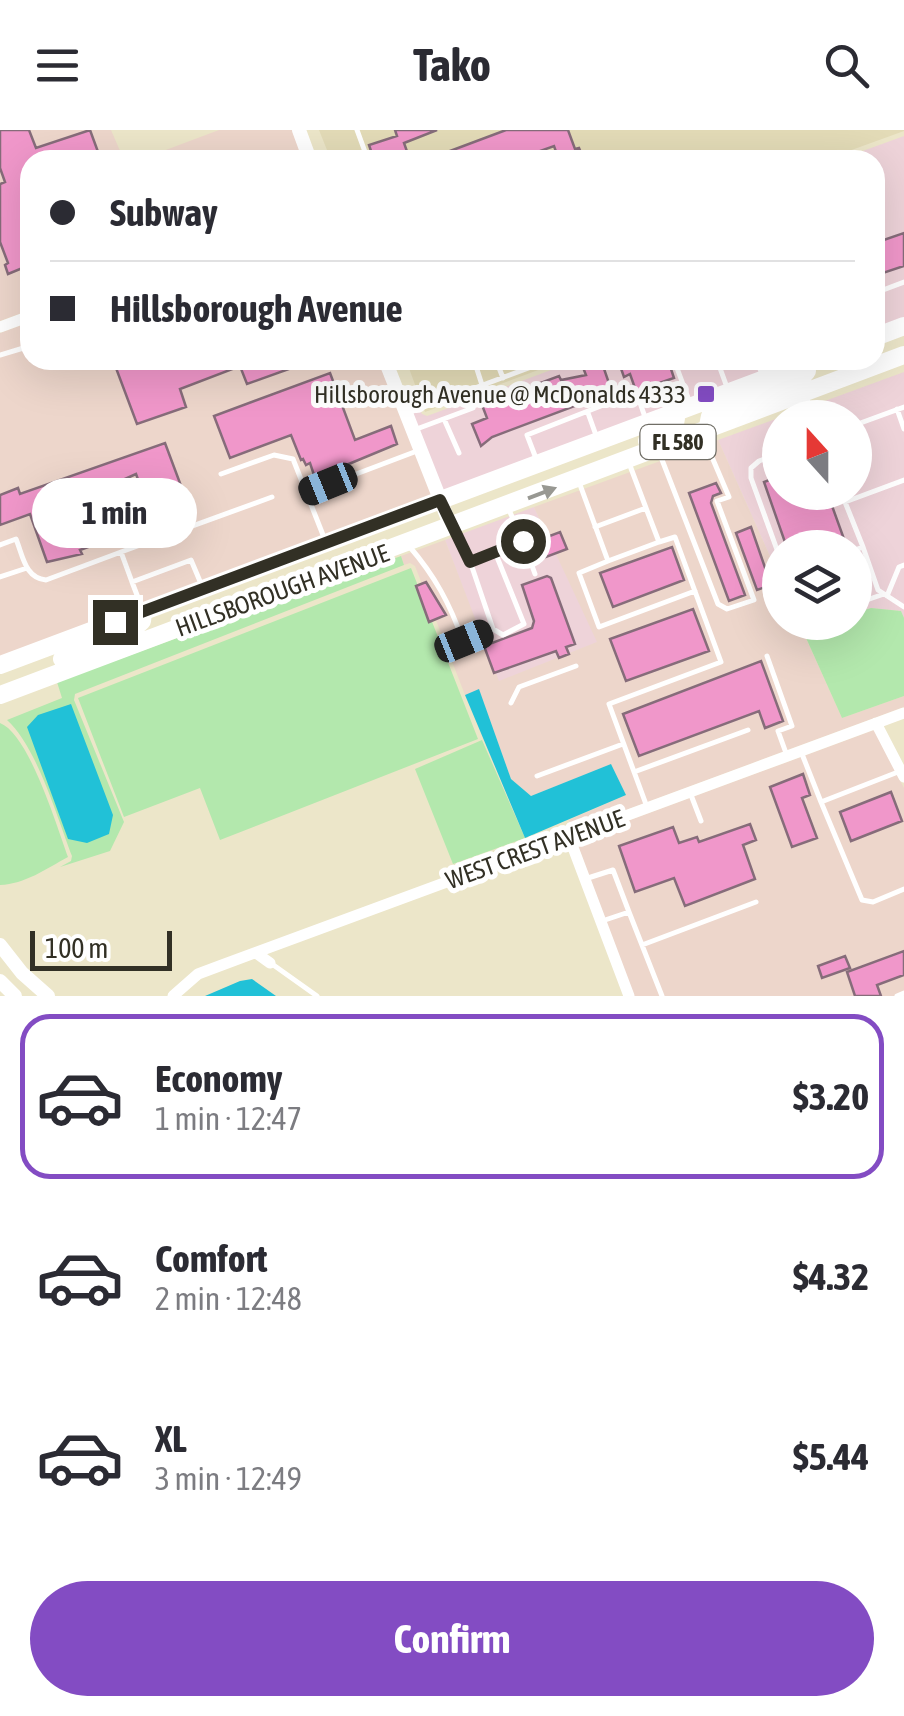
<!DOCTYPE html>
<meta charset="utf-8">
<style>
:root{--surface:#fff;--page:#f7f7f7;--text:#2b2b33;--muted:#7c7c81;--line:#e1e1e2;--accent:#834cc3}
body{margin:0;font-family:"Asap Condensed",sans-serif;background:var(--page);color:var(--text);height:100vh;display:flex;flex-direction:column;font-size:38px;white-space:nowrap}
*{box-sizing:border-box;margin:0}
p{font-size:32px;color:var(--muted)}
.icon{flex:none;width:55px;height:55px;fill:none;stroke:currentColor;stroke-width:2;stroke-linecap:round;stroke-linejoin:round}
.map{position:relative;height:866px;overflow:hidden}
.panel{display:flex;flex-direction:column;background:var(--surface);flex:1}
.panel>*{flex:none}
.top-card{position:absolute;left:20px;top:20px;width:865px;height:220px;border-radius:30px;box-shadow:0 10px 40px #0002;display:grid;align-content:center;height:220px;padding:0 30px;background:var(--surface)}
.needle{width:65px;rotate:339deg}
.buttons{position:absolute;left:762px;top:270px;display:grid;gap:20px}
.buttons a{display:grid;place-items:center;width:110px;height:110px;border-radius:50%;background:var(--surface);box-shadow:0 10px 40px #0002;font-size:50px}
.scale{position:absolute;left:30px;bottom:25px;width:142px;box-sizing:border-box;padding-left:10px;border:5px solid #323025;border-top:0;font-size:28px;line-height:35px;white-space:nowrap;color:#323025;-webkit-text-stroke:8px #fff;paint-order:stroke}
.end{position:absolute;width:45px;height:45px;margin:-22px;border:12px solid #323025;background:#fff;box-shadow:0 0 0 5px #fff}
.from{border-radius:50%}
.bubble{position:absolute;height:70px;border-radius:35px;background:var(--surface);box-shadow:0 10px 40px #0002;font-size:32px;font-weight:700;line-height:70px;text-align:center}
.car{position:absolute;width:30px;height:60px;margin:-30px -15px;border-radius:12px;box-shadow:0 0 8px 2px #0007;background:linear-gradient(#222 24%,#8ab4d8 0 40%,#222 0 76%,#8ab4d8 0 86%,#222 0)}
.top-card b{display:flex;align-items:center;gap:35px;height:95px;font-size:38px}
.top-card b+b{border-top:2px solid var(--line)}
.top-card i{width:25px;height:25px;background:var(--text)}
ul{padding:18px 0 0;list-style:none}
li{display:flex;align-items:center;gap:30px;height:165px;margin:0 20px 15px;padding:0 10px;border:5px solid transparent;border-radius:30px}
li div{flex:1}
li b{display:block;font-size:38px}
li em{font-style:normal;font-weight:700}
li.on{border-color:var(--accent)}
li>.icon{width:90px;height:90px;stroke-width:1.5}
.action{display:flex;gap:20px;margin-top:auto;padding:20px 30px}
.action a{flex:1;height:115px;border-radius:60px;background:var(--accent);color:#fff;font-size:40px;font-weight:700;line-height:115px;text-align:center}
header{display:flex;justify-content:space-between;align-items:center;height:130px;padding:0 30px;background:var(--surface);font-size:45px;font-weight:700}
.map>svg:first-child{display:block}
.commercial{fill:#eed3d9;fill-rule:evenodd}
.industrial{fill:#edd6cb}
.built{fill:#e3dbb7}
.green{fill:#b3e8ad}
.water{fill:#21c1d7}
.building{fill:#f097ca;stroke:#866c7a;stroke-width:2.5}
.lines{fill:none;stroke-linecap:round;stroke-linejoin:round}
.service{stroke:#fff;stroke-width:5}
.minor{stroke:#fff;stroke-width:11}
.tertiary{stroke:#fff;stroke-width:14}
.primary{stroke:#fff;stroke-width:18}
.oneway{fill:#989892}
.route{stroke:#323025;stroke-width:12}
.poi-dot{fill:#834cc3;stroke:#fff;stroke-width:4}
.labels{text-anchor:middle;stroke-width:10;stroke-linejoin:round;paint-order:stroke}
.shield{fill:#fff;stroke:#706e66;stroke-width:2.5}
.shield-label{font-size:22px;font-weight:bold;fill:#323025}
.poi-label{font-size:25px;fill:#323025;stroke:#fff;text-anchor:end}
.street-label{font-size:25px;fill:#323025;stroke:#fff}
</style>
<header><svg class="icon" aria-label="menu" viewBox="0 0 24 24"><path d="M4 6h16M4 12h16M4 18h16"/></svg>Tako<svg class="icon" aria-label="search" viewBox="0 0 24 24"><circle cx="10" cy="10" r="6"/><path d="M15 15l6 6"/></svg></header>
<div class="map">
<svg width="904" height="866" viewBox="0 0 904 866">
<rect width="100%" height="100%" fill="#ece6c9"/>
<path class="commercial" d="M904,6v182l-29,11v-169h-37z
M578,230h213l-349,131 -35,-85 10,-3 5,11 5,2z
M904,242v246l-3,-7 -30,-3 -16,5v-65h-75v31l-62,-139zM780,288h75v74h-75z
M534,377l64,135 -100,40 -53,-142z"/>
<path class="industrial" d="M0,0h111l13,30h-94v150l-30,11z
M219,0h75l11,30h-166z
M30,192v38h350l52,134 -432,162v-323z
M718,310l62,139v43l19,1 43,95 62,-22v11l-332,123 -3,-10 57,-25 -15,-30 -80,31 -20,-17 -32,-89 -14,5 -50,-129 -5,-3 -6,2 -3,-9 44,-16 54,141 98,-39 -63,-135z
M874,600l30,58v208h-270l-58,-156z"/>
<path class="built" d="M319,0h585v1l-80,29h-493z
M406,230h159l-140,52z"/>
<path class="green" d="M401,426l3,9 -329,129 -1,6 50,122 -14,29 -50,16 11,-6 1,-5c-15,-39 -35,-109 -65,-136l55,-22 -5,-16z
M411,438l67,171 -258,101 -20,-52 -76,29 -46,-119z
M871,478l30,3 3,7v78l-62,22 -40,-89 21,-6 32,-1v-9z
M0,593c29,11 57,104 68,134 -22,12 -43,27 -68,28z
M482,610l43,98 -72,26 -38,-95z"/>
<path class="water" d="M479,559l32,90 20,17 80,-32 15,31 -101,43 -60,-143z
M71,574l42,111 -4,19 -22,9 -19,-4 -41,-112 11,-12z
M252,849l24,17h-71l35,-15z"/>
<path class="building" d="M0,0h29l7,18 54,-18 11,30h-71v105l-22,9 -3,-9 3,-2 -8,-21v-58l5,-2 -5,-14z
M395,0h42l-33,13 6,17h-36l-5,-15 28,-9z
M506,0h62l7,19 4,-1 5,12h-25l-5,-14 -39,14h-89z
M904,103v33l-24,8 -5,-16v-15z
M113,230h198v1l-64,23 -7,-18 -60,23 6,18 -49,17z
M580,230h21l11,32 -120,45 -11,9 -9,-22 15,-6 -5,-13 77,-29 2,4 25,-5z
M618,230h50l6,18 -38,13 -6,-17 -6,3z
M330,243l25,67 36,-14 6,18 -82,34 -5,-15 -4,2 -3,-6 -2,1 -10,-25 -61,23 -16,-42z
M165,313l28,75 -36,13 -21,-57 -20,9 18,47 -54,20 2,4 -35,8 -17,-48 -30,11v-30l18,-7 2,6z
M780,346v16h47l17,47 -24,9h-33l-23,-66z
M716,353l5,10 -8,3 -2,7 34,92 -16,6 -40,-108z
M751,397l20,58 -14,5 -21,-57z
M560,402l7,17 -21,8 -7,-17z
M672,417l12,33 -71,27 -13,-34z
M547,446l4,2 24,66 -9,3 3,7 -10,4 -3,-7 -62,22 -10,-27 48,-18 2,-7 -12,-36z
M426,452l20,33 -17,7 -13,-36z
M693,479l16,42 -83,30 -16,-42z
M761,531l22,60 -18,7 -6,-17 -120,45 -16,-42z
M803,644l7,21 -8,3 15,40 -25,9 -22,-60z
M891,662l11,29 -51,20 -11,-29z
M750,694l6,16 -13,5 12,34 -70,27 -11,-28 -39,14 -16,-46 54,-19 6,16 18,-6 2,5z
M904,821v24l-27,10 4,11h-26l-8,-24z
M845,826l5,12 -28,10 -4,-12z"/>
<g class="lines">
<path class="service" d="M357,0l11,30
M875,163l29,-11
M0,225l30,-9
M474,230l8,25
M496,230l7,18
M674,230l16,43
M717,230l11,30
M756,230l7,16
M806,266l8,22
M638,267l8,23
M897,279l7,20
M408,283l142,-53
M588,283l9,25
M444,289l15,34
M855,295l49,-18
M414,300l59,-22
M659,322l59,152 9,5 27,-9 -37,-99 12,-4 -23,-54v-6
M780,323l-21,8 -8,7v10l29,80
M537,331l-10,-26 84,-33 27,-5 44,-15
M221,344l53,-19 19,4 32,81
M579,352l29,79 -29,12 20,54 96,-36
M842,362l3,10 59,-22
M306,363l111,-42
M845,372l18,45 -8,3
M646,378l13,34 16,-5 46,125 -112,42 38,103
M595,397l51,-19 -17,-45
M453,400l19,37 21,62 10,6 21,-11 -29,-72 28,-11 -14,-31
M523,411l12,33
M0,415l16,-6c7,17 9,39 30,41l75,-28 11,30 59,-22 11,26
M409,416c26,30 41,58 54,95l30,-12
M863,417l15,43 26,17
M121,422l151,-55
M608,431l51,-19
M469,432l25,-10
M0,447l27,-9
M132,452l10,26
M887,466l12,-29 5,-2
M855,474l29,-10
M767,526l25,70 -14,5 8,22
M511,573l8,-16 57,-21
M802,624l19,48 77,-30
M634,642l114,-42
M537,646l86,-32
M691,665l10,26
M821,672l41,98 11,2 31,-13
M588,748l25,-8 16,42 -27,9
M629,782l33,84
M642,815l114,-43
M272,834l45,32
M897,866l7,-3"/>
<path class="minor" d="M0,197l30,-11
M876,593l28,54
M569,707l60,159
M256,823l14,10
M173,866l25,-22 24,-9 682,-252"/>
<path class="tertiary" d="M299,0l11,30
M385,230l66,167
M0,815l22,28 26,23
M0,851l15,15"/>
<path class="primary" d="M875,207l29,-11
M707,301l3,-15 6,-5 84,-32 7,-8
M647,311l27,-11 3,-18
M62,529l71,-30 9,-8 1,-9
M0,535l815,-305
M0,565l904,-340"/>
</g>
<defs><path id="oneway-solid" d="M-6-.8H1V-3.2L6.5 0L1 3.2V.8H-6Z" transform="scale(2.5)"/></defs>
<use class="oneway" href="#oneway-solid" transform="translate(542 363) rotate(-21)"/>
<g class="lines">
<path class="route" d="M115,492l325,-122 30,62 53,-21"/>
</g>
<rect class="poi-dot" x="696" y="254" width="20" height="20" rx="5"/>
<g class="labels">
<rect class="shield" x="640.5" y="295" width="75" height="34" rx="8"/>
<g class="shield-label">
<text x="678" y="320">FL 580</text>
</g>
<g class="poi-label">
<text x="686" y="273">Hillsborough Avenue @ McDonalds 4333</text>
</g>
<g class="street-label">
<text transform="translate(282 460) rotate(-20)" y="9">HILLSBOROUGH AVENUE</text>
<text transform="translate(535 719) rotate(-20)" y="9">WEST CREST AVENUE</text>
</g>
</g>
</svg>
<div class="buttons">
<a><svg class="needle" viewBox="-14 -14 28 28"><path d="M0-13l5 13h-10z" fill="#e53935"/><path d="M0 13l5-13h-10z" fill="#7c7c81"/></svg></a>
<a><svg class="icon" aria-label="layers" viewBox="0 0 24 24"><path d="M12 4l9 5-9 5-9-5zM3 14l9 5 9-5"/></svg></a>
</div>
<div class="scale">100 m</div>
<i class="end from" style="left:523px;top:411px"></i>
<i class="end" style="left:115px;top:492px"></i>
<div class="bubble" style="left:32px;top:348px;width:165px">1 min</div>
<i class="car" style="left:328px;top:354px;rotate:248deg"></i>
<i class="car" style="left:464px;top:511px;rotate:68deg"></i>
<div class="top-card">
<b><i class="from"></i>Subway</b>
<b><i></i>Hillsborough Avenue</b>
</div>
</div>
<section class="panel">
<ul>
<li class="on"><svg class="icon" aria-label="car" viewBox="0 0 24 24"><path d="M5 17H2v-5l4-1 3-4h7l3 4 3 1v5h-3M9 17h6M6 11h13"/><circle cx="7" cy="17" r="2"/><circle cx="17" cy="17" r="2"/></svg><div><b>Economy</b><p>1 min · 12:47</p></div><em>$3.20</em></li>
<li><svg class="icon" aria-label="car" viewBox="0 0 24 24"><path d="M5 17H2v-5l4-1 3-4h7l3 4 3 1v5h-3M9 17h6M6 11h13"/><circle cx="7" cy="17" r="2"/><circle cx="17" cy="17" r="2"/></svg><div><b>Comfort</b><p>2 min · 12:48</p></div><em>$4.32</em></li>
<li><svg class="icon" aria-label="car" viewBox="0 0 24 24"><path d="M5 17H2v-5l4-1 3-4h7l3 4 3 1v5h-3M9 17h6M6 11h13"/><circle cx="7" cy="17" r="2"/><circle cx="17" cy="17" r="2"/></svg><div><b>XL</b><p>3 min · 12:49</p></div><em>$5.44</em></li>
</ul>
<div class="action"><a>Confirm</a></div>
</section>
